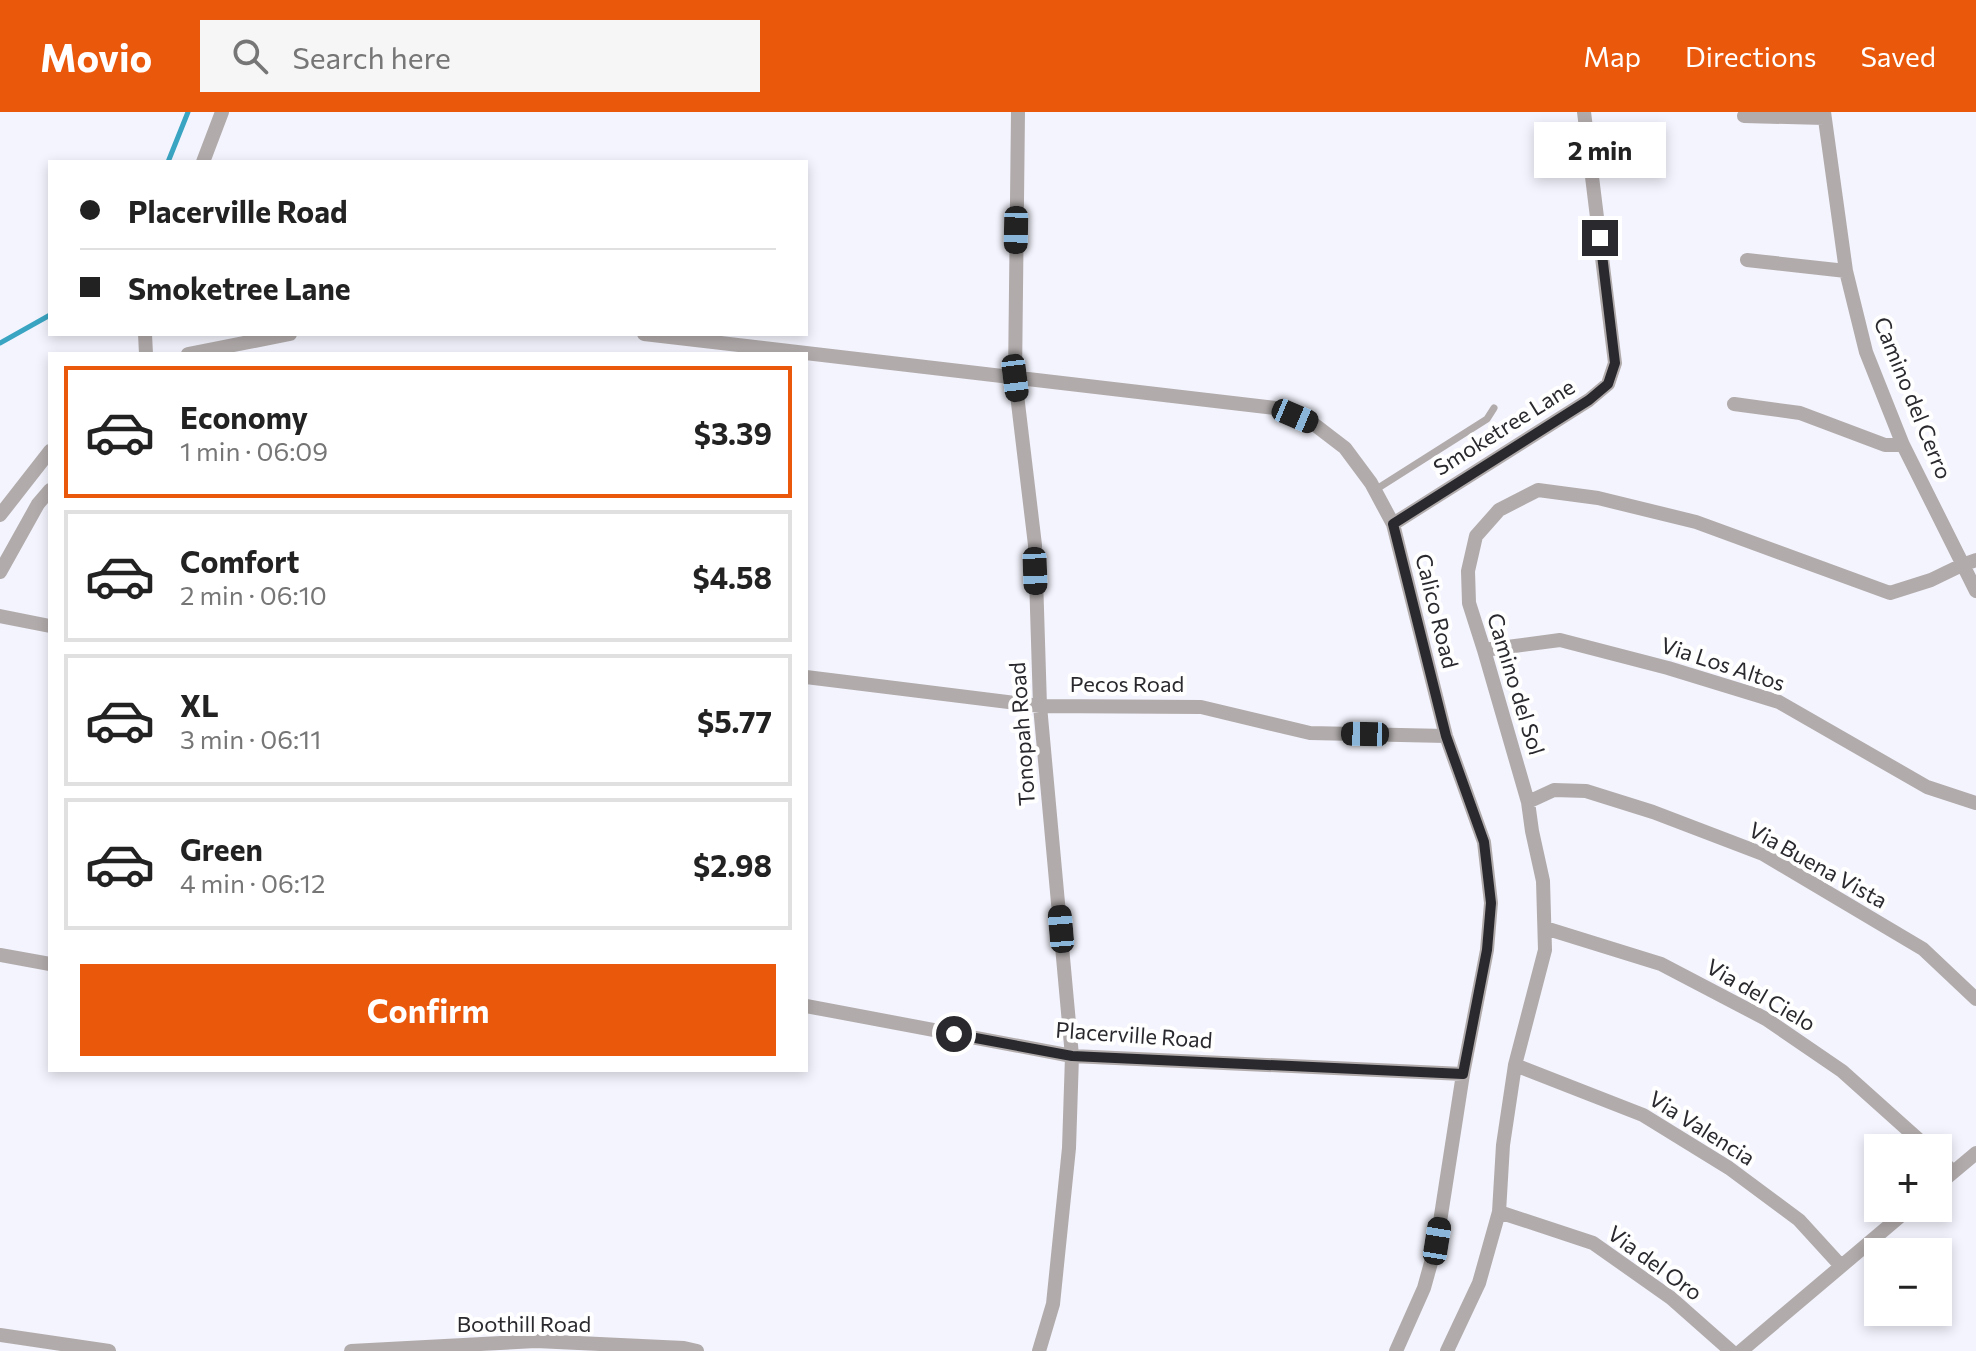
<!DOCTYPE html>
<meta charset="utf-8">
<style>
:root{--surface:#fff;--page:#f6f6f6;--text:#222;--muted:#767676;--line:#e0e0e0;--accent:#ea580c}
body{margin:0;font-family:Commissioner,sans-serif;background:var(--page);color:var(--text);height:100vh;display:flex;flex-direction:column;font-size:30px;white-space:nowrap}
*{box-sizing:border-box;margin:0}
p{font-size:26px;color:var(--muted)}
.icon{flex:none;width:44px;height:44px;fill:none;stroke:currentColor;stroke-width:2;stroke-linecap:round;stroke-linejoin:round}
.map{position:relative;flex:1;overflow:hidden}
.sheet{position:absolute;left:48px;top:240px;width:760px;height:720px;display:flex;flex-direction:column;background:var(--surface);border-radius:0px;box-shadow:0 4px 12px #0003}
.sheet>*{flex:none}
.guide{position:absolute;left:48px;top:48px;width:760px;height:176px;border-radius:0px;box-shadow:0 4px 12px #0003;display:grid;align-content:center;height:176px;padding:0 32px;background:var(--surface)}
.fabs{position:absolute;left:1864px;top:1022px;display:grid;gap:16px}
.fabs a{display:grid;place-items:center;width:88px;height:88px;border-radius:0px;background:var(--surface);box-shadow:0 4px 12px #0003;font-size:40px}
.end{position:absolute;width:36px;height:36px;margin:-18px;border:10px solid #29292e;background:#fff;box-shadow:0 0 0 4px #fff}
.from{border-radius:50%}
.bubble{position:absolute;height:56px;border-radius:0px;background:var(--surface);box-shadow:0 4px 12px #0003;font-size:26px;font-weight:700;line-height:56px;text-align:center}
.car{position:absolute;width:24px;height:48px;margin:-24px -12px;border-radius:10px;box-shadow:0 0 6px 2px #0007;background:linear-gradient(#222 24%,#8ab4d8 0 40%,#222 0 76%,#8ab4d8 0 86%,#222 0)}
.guide b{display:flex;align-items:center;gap:28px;height:76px;font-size:30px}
.guide b+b{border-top:2px solid var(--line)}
.guide i{width:20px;height:20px;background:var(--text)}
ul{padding:14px 0 0;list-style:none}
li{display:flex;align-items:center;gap:24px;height:132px;margin:0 16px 12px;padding:0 16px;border:4px solid var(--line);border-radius:0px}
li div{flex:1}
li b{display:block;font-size:30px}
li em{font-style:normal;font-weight:700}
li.current{border-color:var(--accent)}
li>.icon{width:72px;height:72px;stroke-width:1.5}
.primary-button{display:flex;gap:16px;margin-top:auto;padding:16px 32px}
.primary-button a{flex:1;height:92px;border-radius:0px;background:var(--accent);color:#fff;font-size:32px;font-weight:700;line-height:92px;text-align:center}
header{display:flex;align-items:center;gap:48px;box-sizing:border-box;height:112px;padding:0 40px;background:var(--accent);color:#fff}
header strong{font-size:38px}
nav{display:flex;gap:44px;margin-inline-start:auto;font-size:28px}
.search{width:560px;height:72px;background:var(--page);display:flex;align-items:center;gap:20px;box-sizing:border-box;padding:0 28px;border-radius:0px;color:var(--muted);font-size:30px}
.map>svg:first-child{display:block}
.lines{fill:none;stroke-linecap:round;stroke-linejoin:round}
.stream{stroke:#3aa5c2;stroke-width:5}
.lane{stroke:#b1abab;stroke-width:7}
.street{stroke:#b1abab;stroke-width:14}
.route{stroke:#29292e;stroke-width:10}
.labels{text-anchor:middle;stroke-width:8;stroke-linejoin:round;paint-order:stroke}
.street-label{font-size:22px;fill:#29292e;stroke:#fff}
</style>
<header>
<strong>Movio</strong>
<div class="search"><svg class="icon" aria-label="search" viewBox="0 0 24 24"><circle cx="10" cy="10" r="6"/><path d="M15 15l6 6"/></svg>Search here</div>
<nav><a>Map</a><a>Directions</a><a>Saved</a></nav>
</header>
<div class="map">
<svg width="1976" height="1239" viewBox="0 0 1976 1239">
<rect width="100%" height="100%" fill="#f4f4fe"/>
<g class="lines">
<path class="stream" d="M168,50l20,-50
M0,231l50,-28"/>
<path class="lane" d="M1375,378l112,-71 7,-11"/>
<path class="street" d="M1018,0l-3,266 20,167 5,161 32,350 -3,92 -16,156 -14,47
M1824,0l22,159 20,81 37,93 73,146
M1744,4l80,2
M203,50l19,-50
M1747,148l99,11
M145,222l1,20
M644,222l631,74 40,17 30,23 26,35 22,41 53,212 38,106 7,61 -4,47 -24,124 -26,167 -13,47 -28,63
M188,242l102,-20
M1734,292l66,9 85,32h18
M0,403l50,-64
M1393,412l196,-124 19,-16 7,-21 -31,-251
M0,460l38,-68 12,-14
M0,504l50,10
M1484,538l76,-10 108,28 111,34 148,85 49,16
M806,565l234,29 161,1 109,26 136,3
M1528,690l26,-12 32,1 67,21 110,42 160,95 53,50
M1545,816l116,36 105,55 76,52 86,77
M0,843l50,9
M806,894l266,50 391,18
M1515,953l128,50 86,53 70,52 42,46
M1938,1045l15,15
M1938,1073l38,-32
M1499,1100l94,31 78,55 60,53
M0,1223l109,16
M351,1239l185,-10 148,7 13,3
M1447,1239l32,-68 20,-71 4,-67 12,-80 30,-115 -2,-69 -11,-50 -4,-29 -44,-152 -15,-47 -1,-32 8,-35 23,-26 39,-20 60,8 98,24 194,71 41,-13 31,-15 14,-5
M1741,1239l169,-143"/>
</g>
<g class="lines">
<path class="route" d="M954,922l118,22 391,18 24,-124 4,-47 -7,-61 -38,-106 -53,-212 196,-124 19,-16 7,-21 -15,-125"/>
</g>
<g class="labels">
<g class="street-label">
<text transform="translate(1913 286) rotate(68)" y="8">Camino del Cerro</text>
<text transform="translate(1504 315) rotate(-32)" y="8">Smoketree Lane</text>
<text transform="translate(1437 499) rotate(76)" y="8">Calico Road</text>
<text transform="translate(1723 552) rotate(18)" y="8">Via Los Altos</text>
<text x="1127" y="580">Pecos Road</text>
<text transform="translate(1516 572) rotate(73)" y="8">Camino del Sol</text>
<text transform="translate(1022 622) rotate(-94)" y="8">Tonopah Road</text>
<text transform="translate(1818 753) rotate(29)" y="8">Via Buena Vista</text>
<text transform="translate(1761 883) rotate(30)" y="8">Via del Cielo</text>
<text transform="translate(1134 923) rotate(4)" y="8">Placerville Road</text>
<text transform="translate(1702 1016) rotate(32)" y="8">Via Valencia</text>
<text transform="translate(1655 1151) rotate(36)" y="8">Via del Oro</text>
<text x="524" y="1220">Boothill Road</text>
</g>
</g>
</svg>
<div class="fabs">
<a>+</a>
<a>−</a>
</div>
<i class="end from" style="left:954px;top:922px"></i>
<i class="end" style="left:1600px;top:126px"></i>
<div class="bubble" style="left:1534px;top:10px;width:132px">2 min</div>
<i class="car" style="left:1016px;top:118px;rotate:181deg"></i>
<i class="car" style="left:1015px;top:266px;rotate:173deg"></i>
<i class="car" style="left:1295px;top:304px;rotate:113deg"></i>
<i class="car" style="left:1035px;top:459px;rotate:178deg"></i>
<i class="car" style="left:1365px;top:622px;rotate:271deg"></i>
<i class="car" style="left:1061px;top:817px;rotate:355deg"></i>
<i class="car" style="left:1437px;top:1129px;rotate:9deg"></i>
<div class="guide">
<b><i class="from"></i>Placerville Road</b>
<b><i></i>Smoketree Lane</b>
</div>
<section class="sheet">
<ul>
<li class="current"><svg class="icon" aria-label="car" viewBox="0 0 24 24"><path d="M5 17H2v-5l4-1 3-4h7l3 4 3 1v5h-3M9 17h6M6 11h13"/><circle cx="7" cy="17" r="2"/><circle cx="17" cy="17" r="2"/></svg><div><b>Economy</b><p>1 min · 06:09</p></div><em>$3.39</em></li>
<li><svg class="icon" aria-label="car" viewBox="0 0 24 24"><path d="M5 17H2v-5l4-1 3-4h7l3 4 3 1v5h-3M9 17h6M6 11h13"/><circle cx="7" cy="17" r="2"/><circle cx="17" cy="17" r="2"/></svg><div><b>Comfort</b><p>2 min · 06:10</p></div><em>$4.58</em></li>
<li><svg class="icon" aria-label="car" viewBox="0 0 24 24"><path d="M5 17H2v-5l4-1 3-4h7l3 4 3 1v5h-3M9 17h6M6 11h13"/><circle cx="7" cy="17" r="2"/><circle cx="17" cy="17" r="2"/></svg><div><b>XL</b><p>3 min · 06:11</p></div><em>$5.77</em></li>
<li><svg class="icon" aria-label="car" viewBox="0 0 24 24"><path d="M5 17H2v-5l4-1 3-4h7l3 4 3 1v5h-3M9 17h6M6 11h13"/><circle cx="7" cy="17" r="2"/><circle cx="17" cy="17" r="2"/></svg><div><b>Green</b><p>4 min · 06:12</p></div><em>$2.98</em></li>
</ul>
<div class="primary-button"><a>Confirm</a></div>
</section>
</div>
